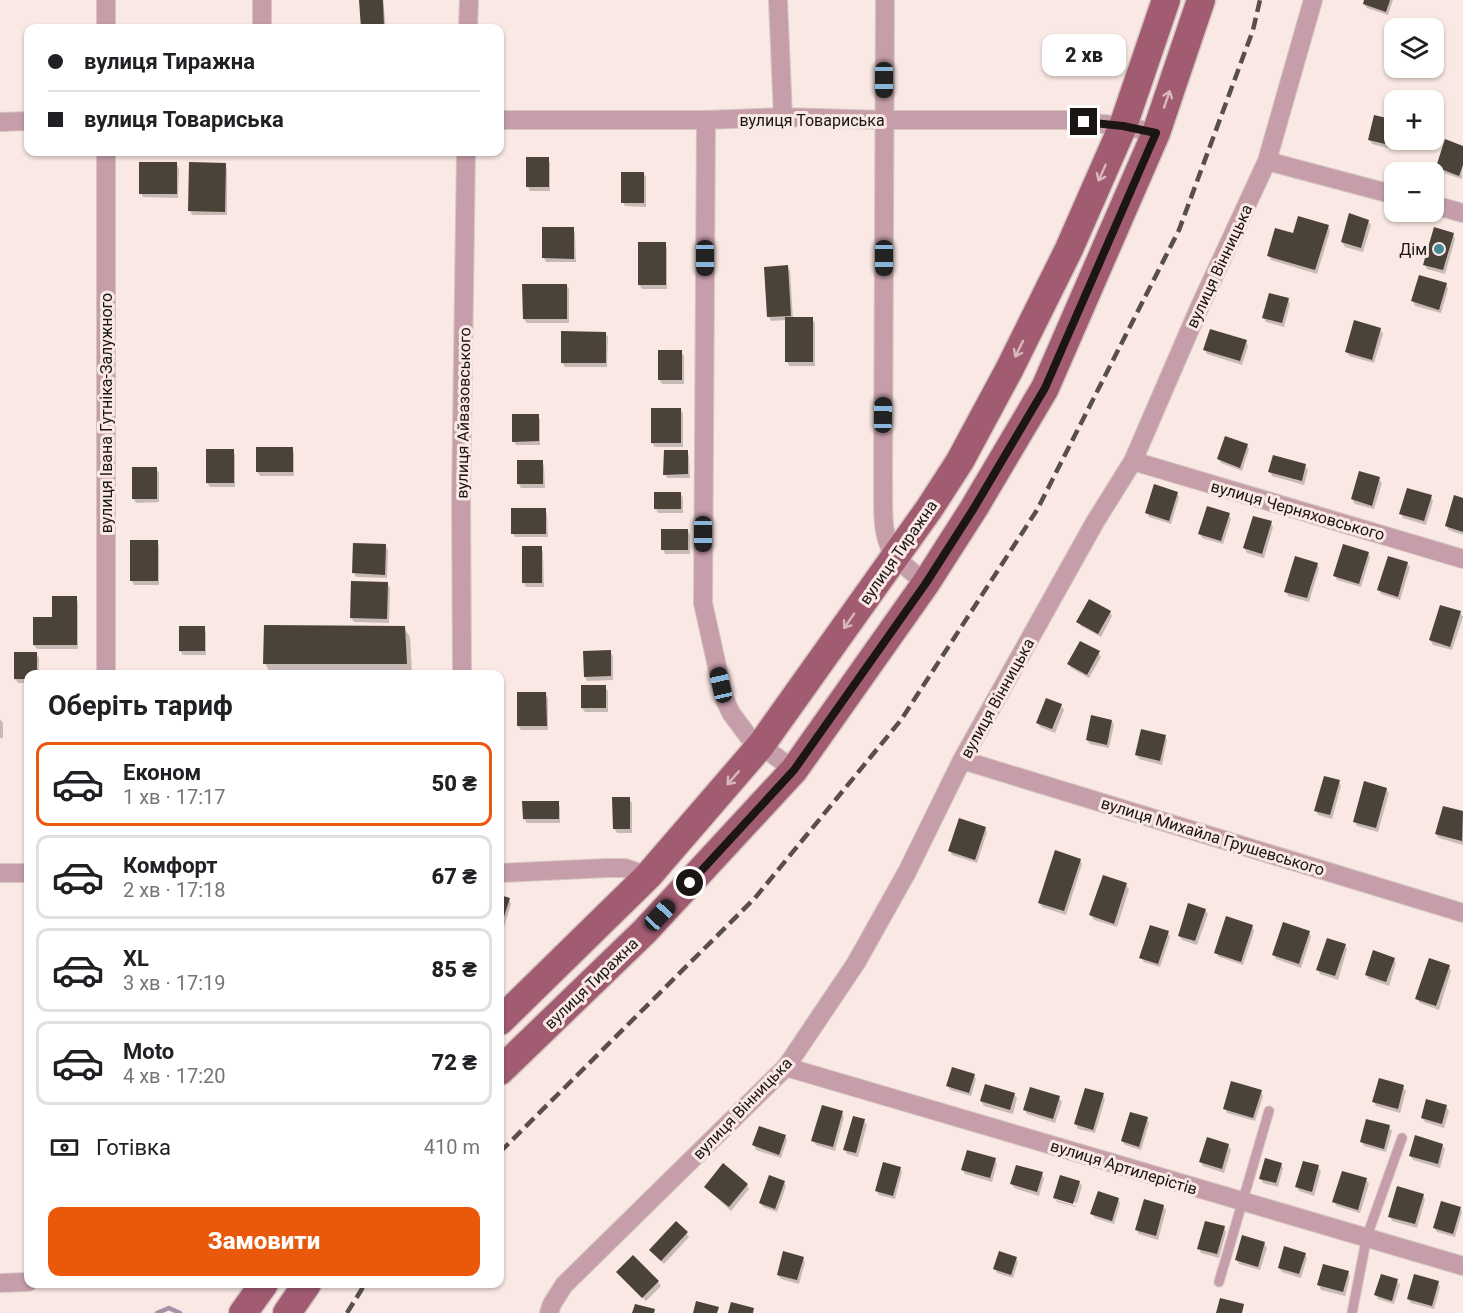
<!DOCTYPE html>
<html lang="uk">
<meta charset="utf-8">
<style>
:root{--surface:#fff;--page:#f6f6f6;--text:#202124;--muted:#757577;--line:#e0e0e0;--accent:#ea580c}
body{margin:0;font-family:Roboto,sans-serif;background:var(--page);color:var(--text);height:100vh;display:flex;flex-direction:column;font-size:22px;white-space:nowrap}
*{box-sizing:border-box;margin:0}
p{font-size:20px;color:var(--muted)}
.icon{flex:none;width:33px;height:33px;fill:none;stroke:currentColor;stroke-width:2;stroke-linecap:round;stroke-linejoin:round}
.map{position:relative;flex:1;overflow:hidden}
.details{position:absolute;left:24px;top:670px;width:480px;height:618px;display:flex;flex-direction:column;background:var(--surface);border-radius:12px;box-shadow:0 2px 4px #0004}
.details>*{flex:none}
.banner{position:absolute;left:24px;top:24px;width:480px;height:132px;border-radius:12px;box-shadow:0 2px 4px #0004;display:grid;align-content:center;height:132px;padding:0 24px;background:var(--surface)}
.fabs{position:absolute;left:1384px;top:18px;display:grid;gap:12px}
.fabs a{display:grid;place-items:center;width:60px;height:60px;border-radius:12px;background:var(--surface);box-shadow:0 2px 4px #0004;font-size:30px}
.end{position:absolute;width:27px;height:27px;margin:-14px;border:8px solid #1b1514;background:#fff;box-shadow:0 0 0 3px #fff}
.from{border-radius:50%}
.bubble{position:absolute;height:42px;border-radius:12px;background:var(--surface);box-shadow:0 2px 4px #0004;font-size:20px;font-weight:800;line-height:42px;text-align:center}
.car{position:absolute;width:18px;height:36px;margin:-18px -9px;border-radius:8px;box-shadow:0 0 4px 2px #0007;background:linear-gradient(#222 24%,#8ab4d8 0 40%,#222 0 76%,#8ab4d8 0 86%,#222 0)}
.banner b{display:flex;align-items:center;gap:21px;height:57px;font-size:22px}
.banner b+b{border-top:2px solid var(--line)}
.banner i{width:15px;height:15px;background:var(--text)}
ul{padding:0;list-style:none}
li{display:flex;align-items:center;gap:18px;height:84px;margin:0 12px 9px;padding:0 12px;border:3px solid var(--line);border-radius:12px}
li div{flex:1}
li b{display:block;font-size:22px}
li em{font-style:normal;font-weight:800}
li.current{border-color:var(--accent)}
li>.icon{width:54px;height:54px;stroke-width:1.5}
h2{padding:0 24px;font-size:27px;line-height:72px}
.pay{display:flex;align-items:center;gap:15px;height:66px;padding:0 24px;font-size:22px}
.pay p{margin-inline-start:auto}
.action{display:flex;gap:12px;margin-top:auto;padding:12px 24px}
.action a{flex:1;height:69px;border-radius:12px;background:var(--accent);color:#fff;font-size:24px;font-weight:800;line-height:69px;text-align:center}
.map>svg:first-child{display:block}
.shadow{fill:#0003}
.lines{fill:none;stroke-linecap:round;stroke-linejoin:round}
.stream{stroke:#a791a6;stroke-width:4.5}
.building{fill:#4b4238}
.service-casing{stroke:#d5c6c2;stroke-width:11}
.minor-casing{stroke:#d5c6c2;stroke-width:20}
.primary-casing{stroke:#d5c6c2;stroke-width:31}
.service{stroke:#c69eaa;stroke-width:9}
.minor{stroke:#c69eaa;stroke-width:18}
.primary{stroke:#a15c72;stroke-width:28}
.rail{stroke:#584f4d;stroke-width:4.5;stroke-dasharray:12 6;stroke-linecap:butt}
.oneway{stroke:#dab7bb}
.route{stroke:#1b1514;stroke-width:8}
.poi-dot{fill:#458a95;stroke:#f9e8e3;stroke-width:2}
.labels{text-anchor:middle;stroke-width:6;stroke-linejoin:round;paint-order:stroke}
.street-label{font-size:16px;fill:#1b1514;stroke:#f9e8e3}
.poi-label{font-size:16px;fill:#1b1514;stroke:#f9e8e3;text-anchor:end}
</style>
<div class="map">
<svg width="1463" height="1313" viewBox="0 0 1463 1313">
<rect width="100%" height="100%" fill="#f9e8e3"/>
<path class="shadow" d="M361,0h22l3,28h-23z
M1365,0h28l-5,15 -21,-7 -3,-4z
M1375,117l20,5v18h3l-2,10 -24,-6 -2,-4z
M1463,147l-1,32 -22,-7 -3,-5z
M548,158l2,5v28h-20l-2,-4z
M176,164l3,4 -1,30 -35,-1 -2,-4z
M225,164l2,5v46h-35l-2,-4z
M643,173l3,4v30l-21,-1 -2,-4z
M1368,221l3,4 -8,27 -18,-5 -3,-5z
M1328,226l2,5 -13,43 -46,-14 -2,-5 25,-20z
M573,229l2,4 1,29h-30l-2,-4z
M1453,234l2,5 -10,35 -18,-5 -2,-4z
M665,244l2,4v41h-25l-3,-5z
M787,266l3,5 3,48h19l3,4v43h-26l-2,-5v-41l-16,1 -2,-4z
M1446,284l2,5 -7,24 -26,-7 -2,-5z
M566,285l3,4v34h-42l-3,-4z
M1288,299l2,5 -6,23 -18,-5 -2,-4z
M1380,329l3,5 -9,29 -25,-7 -2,-4z
M605,333l3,4 -1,30h-42l-3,-5z
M1246,342l2,4 -6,19 -35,-11 -2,-5z
M681,352l3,4v28h-22l-3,-5z
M652,409h28l3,4v34h-28l-3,-4z
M538,415l2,5v25h-24l-2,-4z
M1247,445l2,4 -7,22 -21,-8 -2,-4z
M292,449l2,4v23h-34l-3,-5z
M233,451l2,4v32h-25l-3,-4z
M687,452l2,4 1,22h-23l-2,-4z
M542,461l2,5 1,22h-24l-3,-5z
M1305,466l3,4 -4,15 -32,-9 -2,-4z
M156,469l3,4v29l-23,1 -3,-5z
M1379,479l3,4 -8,26 -19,-5 -3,-5z
M1177,493l2,4 -8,27 -22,-7 -2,-4z
M681,494l2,4v15h-25l-2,-4z
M1431,497l2,4 -7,24 -23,-7 -2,-5z
M1463,499v36l-14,-5 -3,-4z
M545,509l2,5 1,23h-33l-2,-4z
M1229,515l2,4 -8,25 -21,-6 -2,-4z
M1271,523l2,4 -9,31 -17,-5 -3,-5z
M687,530l3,4v20h-25l-2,-5z
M157,541l2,5v39h-25l-2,-4z
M385,545l3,5 -1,28 -31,-1 -2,-4z
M523,548h18l2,4 1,35h-18l-2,-4z
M1368,553l2,4 -9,30 -24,-7 -2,-5z
M1407,563l3,4 -10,33 -19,-6 -2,-4z
M1317,564l2,4 -10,34 -21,-6 -2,-5z
M387,584l3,4 -1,35 -35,-1 -3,-4z
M76,598l2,4v47h-41l-3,-4 1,-27h18z
M1110,612l2,4 -11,21 -20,-11 -3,-4z
M1460,612l3,5 -11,33 -19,-5 -3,-5z
M204,628l2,4v23h-23l-3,-4z
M404,628l6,9 2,36h-142l-5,-10z
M610,652l3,4v24l-26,1 -2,-5z
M1098,652l3,5 -12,21 -18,-10 -2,-4z
M36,653l3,5v17h-11v8h-10l-3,-4z
M605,687l3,4v21h-23l-3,-4z
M545,693l3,5v32h-27l-3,-4z
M1046,700l15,5 3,5 -9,23 -15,-6 -3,-5z
M0,719l3,4v15h-3z
M1112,721l2,4 -5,23 -19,-4 -3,-4z
M1165,736l2,4 -5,25 -23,-6 -3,-4z
M1339,782l2,4 -9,33 -14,-4 -2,-5z
M1386,789l3,4 -11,39 -21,-6 -2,-4z
M629,799l3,4v30h-15l-3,-5z
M558,802l2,5v16h-33l-3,-4z
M1444,807l19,6v32l-24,-7 -3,-4z
M985,828l2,4 -10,31 -25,-8 -2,-4z
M1080,860l2,4 -16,51 -24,-8 -2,-4z
M1126,885l3,4 -12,38 -23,-7 -3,-5z
M500,897l9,3 2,4 -9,30 -2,-1z
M1205,910l3,4 -11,31 -15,-5 -3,-4z
M1252,926l2,5 -11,34 -24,-8 -3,-4z
M1309,932l2,5 -10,31 -25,-9 -2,-4z
M1168,933l2,4 -10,30 -16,-5 -3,-5z
M1345,945l2,4 -9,31 -18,-6 -2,-4z
M1394,959l2,4 -7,23 -20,-7 -3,-4z
M1449,966l2,5 -12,39 -19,-7 -3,-4z
M974,1075l2,4 -5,17 -21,-6 -2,-4z
M1403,1087l3,4 -6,22 -24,-7 -2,-4z
M1261,1092l2,4 -8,25 -28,-8 -2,-5z
M1014,1094l3,4 -4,16 -29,-8 -3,-5z
M1103,1095l2,4 -10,34 -17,-4 -2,-5z
M1059,1098l3,4 -7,21 -28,-9 -2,-4z
M1446,1106l3,5 -5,17 -19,-6 -3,-4z
M842,1113l2,4 -9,34 -19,-6 -3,-4z
M1147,1118l2,5 -8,27 -16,-5 -3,-4z
M864,1121l3,4 -9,32 -11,-3 -2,-4z
M1389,1127l3,4 -6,21 -22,-6 -2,-4z
M785,1136l2,4 -6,18 -25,-8 -2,-5z
M1228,1145l3,5 -7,23 -21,-7 -2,-4z
M1442,1145l3,4 -5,19 -27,-8 -3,-5z
M995,1159l2,5 -5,18 -27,-8 -2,-4z
M1281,1164l2,4 -5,19 -15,-4 -2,-4z
M1318,1167l3,4 -7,25 -15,-5 -2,-4z
M900,1168l2,4 -7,27 -16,-4 -3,-5z
M1042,1174l2,4 -5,18 -25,-8 -2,-4z
M1366,1179l3,5 -9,29 -23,-7 -3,-4z
M784,1182l2,4 -9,26 -14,-5 -3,-4z
M1079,1182l3,4 -5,17 -21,-6v3l-1,-2z
M747,1185l2,4 -18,22 -26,-24z
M1423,1195l2,5 -8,28 -25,-7 -2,-5z
M1118,1199l2,4 -6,21 -19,-6 -3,-4z
M1056,1200l20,6v1l-19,-5z
M1163,1206l3,4 -8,30 -19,-6 -2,-4z
M1460,1208l2,4 -7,25 -18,-5 -3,-5z
M1224,1227l2,5 -7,26 -18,-5 -2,-4z
M686,1233l3,4 -25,27 -10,-10z
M1264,1243l3,5 -7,22 -21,-6 -2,-4z
M1305,1254l2,4 -6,20 -19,-6 -3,-4z
M803,1258l2,4 -6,22 -18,-5 -3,-4z
M1016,1258l2,4 -5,16 -16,-5 -2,-4z
M1348,1272l2,5 -5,19 -24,-6 -2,-5z
M621,1276l37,6 3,4 -15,15z
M1397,1281l3,4 -6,19 -16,-5 -2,-4z
M1438,1283l2,4 -6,22 -23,-6 -3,-4z"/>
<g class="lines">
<path class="stream" d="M157,1313l12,-5 11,5"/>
</g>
<path class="building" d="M359,0h24l1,27 -23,1z
M1364,0h26l-4,12 -23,-8z
M1374,115l21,5 -1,26 -26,-6z
M1445,139l18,7v19l-4,11 -23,-9z
M526,157h23v30h-23z
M139,162h38v32h-38z
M189,162l37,1 -1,49 -37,-1z
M621,172h23v31h-23z
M1349,213l20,7 -8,28 -20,-6z
M1298,216l31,9 -14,45 -48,-14 8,-28 18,5z
M542,227h32v32l-32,-1z
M1434,227l20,6 -11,37 -20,-5z
M638,242h28v43h-28z
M788,265l3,51 -24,1 -3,-50z
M1419,275l28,8 -8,27 -28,-9z
M522,284h45v35h-44z
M1269,293l20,5 -7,25 -20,-5z
M785,317h28v45h-28z
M1354,320l27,8 -9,32 -27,-8z
M1210,329l37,11 -7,21 -37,-11z
M561,331l45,1v31h-45z
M658,350h24v30h-24z
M651,408h30v35h-30z
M512,414h27v27l-27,1z
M1225,436l23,8 -8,24 -23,-9z
M256,447h37v25h-37z
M206,449h28v34h-28z
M664,450h24v24l-25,1z
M1273,455l33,9 -4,17 -34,-9z
M517,460h26v24h-26z
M132,467h25v32h-25z
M1359,471l21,6 -8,29 -21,-7z
M1154,484l24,8 -9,29 -24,-8z
M1407,488l25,7 -8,26 -25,-7z
M654,492h27v17h-27z
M1454,495l9,3v34l-18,-6z
M1207,506l23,7 -9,28 -23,-7z
M511,508h35v26h-35z
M1253,516l19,5 -10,33 -19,-6z
M661,529h27v21h-27z
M130,540h28v41h-28z
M353,543l33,1 -1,31 -33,-2z
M1343,544l26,8 -10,32 -26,-8z
M522,546h20v37h-20z
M1295,556l23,7 -11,35 -23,-6z
M1388,556l20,6 -10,35 -21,-7z
M351,581l37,1 -1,37 -37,-1z
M52,596h25v49h-44v-28h19z
M1089,599l22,12 -13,23 -22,-12z
M1440,605l21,6 -11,36 -21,-7z
M264,625l141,1 2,38h-144z
M179,626h26v25h-26z
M1080,641l20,10 -13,24 -20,-11z
M611,650v26l-27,1 -1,-26z
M14,652h23v23h-9v4h-14z
M581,685h25v23h-25z
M517,692h29l1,34h-30z
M1046,698l16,6 -10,25 -16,-6z
M1091,715l21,5 -5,25 -21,-5z
M1141,729l25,6 -6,26 -25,-6z
M1324,776l16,4 -10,35 -16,-4z
M1364,781l23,7 -11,40 -23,-6z
M612,797h18v32h-17z
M522,801h37v18h-36z
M1443,806l20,5 -1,30 -27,-7z
M959,818l27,9 -11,33 -27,-9z
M1055,850l26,9 -17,52 -26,-8z
M1103,875l24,8 -13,41 -25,-9z
M500,895l10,3 -10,31z
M1188,903l18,6 -11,32 -17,-5z
M1226,916l27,9 -12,37 -27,-9z
M1283,922l27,9 -11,33 -27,-9z
M1150,925l19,6 -11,33 -19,-6z
M1327,938l19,6 -11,32 -19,-6z
M1373,950l22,8 -9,24 -21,-7z
M1429,958l21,7 -14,41 -21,-7z
M952,1067l23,7 -6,19 -23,-7z
M1379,1078l25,7 -6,24 -26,-7z
M1231,1081l31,9 -9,28 -30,-9z
M985,1084l30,9 -5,17 -30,-9z
M1030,1087l30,9 -7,23 -30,-9z
M1085,1088l19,5 -11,37 -19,-6z
M1426,1099l21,6 -5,19 -21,-6z
M822,1105l21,6 -10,36 -22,-6z
M1130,1112l18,5 -9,30 -18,-6z
M853,1116l12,3 -9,34 -13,-3z
M1366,1119l24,6 -6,24 -24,-7z
M759,1126l27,9 -7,20 -27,-10z
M1415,1135l28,9 -5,20 -29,-8z
M1207,1137l22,7 -7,25 -23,-7z
M967,1150l29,8 -6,20 -29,-8z
M1265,1158l17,5 -6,20 -17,-4z
M1303,1161l16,4 -7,27 -17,-5z
M883,1162l18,5 -8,29 -18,-5z
M723,1163l25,21 -19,23 -25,-20z
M1016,1165l27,7 -6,20 -27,-8z
M1342,1171l25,7 -9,32 -26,-8z
M769,1175l16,6 -10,28 -16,-6z
M1060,1175l20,6 -7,23 -20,-6z
M1397,1186l27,8 -9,30 -27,-7z
M1098,1191l21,7 -7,23 -22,-7z
M1144,1199l20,6 -8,31 -21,-6z
M1441,1201l20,6 -8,27 -20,-6z
M676,1221l12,11 -27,29 -12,-11z
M1205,1221l20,5 -8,28 -20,-5z
M1242,1235l23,7 -7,25 -23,-7z
M1284,1246l22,7 -7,21 -21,-6z
M783,1251l21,6 -7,23 -20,-5z
M999,1251l18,6 -6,18 -18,-6z
M633,1255l26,26 -17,17 -26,-26z
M1323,1264l26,7 -6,21 -26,-7z
M1381,1274l17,5 -6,22 -18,-6z
M1414,1274l25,7 -7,25 -25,-7z
M1220,1298l24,6 -2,9h-26z
M696,1301l23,6 -2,6h-24z
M731,1302l23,6 -1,5h-25z
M635,1304l20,5 -1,4h-22z"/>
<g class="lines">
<g class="service-casing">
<path id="service" d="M1219,1282l50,-171
M1352,1313l15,-77 35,-98"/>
</g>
<g class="minor-casing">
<path id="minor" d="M106,0v28
M262,0v28
M778,0l5,117
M885,0l-2,479c1,24 -4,60 14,79 8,9 19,17 29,25
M468,28l1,-28
M500,120h206l77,-3 101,3h181l58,6 33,7
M706,120l-3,483 21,95 7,15 17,23 46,34
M0,122l28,-1
M1267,161l128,34
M1434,205l29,8
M1133,461l330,98
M106,675v-523
M462,675l-1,-178 5,-345
M962,760l501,153
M0,873h28
M500,873l107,-5h18l23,8
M786,1067l677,199
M0,1283l28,-1
M549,1313l3,-9 12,-19 222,-218 70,-104 51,-91 55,-112 133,-238 38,-61 67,-155 67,-145 46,-161"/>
</g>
<g class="primary-casing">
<path id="primary" d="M500,1021l148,-145 113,-131 168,-236 31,-48 49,-91 60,-121 54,-123 43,-126
M500,1071l145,-140 149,-161 132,-187 48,-75 71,-120 111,-255 45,-133
M243,1313l21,-29
M287,1313l20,-29"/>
</g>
<use href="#service" class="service"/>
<use href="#minor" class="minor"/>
<use href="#primary" class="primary"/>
<path class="rail" d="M500,1152l255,-254 146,-178 136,-210 142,-280 74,-200 7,-30
M347,1313l18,-29"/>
</g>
<defs><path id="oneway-shaft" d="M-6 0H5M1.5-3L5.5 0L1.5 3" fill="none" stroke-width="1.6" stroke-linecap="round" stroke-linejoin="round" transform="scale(1.5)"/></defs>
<g class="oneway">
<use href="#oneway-shaft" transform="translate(1167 99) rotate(-71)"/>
<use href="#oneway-shaft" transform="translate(1102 173) rotate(114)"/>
<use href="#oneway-shaft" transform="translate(1019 349) rotate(116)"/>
<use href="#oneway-shaft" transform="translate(849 621) rotate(125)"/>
<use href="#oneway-shaft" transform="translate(733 778) rotate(131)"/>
</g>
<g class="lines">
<path class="route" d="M690,883l104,-113 132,-187 48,-75 71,-120 111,-255 -33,-7 -39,-4"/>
</g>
<circle class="poi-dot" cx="1439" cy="249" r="6"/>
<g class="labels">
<g class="street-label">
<text x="812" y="126">вулиця Товариська</text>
<text transform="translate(1219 266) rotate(-65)" y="6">вулиця Вінницька</text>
<text transform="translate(106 413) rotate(-90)" y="6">вулиця Івана Гутніка-Залужного</text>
<text transform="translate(463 413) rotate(-89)" y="6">вулиця Айвазовського</text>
<text transform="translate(1298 510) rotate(16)" y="6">вулиця Черняховського</text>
<text transform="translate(898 552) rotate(-55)" y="6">вулиця Тиражна</text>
<text transform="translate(997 698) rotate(-61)" y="6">вулиця Вінницька</text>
<text transform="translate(1213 836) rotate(17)" y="6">вулиця Михайла Грушевського</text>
<text transform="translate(591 983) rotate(-44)" y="6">вулиця Тиражна</text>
<text transform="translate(742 1108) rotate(-46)" y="6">вулиця Вінницька</text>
<text transform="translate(1124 1167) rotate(17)" y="6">вулиця Артилерістів</text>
</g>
<g class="poi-label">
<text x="1427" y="255">Дім</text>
</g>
</g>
</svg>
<div class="fabs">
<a><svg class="icon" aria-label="layers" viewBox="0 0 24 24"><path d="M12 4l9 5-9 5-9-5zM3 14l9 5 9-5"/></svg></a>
<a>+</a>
<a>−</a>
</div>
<i class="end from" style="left:690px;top:883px"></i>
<i class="end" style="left:1084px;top:122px"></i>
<div class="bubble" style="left:1042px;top:34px;width:84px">2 хв</div>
<i class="car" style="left:884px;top:80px;rotate:180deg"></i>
<i class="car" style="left:705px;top:258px;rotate:180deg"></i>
<i class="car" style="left:884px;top:258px;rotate:180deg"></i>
<i class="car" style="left:883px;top:415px;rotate:1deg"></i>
<i class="car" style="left:703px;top:534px;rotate:180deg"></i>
<i class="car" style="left:721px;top:685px;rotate:347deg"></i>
<i class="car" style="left:660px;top:915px;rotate:43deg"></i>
<div class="banner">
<b><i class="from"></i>вулиця Тиражна</b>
<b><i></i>вулиця Товариська</b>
</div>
<section class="details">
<h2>Оберіть тариф</h2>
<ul>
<li class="current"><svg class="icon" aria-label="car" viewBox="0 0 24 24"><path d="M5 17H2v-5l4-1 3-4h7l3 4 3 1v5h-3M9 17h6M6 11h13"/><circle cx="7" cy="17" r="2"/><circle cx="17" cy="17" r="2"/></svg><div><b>Економ</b><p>1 хв · 17:17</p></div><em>50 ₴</em></li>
<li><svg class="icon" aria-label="car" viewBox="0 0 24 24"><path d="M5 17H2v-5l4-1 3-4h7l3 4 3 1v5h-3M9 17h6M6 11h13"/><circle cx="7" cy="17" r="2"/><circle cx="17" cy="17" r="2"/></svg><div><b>Комфорт</b><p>2 хв · 17:18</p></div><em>67 ₴</em></li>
<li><svg class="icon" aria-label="car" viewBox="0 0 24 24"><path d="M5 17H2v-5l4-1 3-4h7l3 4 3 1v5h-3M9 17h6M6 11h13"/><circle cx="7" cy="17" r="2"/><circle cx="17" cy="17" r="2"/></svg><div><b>XL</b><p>3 хв · 17:19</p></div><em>85 ₴</em></li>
<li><svg class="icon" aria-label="car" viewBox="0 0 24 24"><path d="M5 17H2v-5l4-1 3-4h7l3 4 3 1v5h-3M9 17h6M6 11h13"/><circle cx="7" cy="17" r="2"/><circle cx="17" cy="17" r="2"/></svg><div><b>Moto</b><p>4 хв · 17:20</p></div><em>72 ₴</em></li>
</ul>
<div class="pay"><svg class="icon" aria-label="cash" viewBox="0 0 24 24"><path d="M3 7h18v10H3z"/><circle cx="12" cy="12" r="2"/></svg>Готівка<p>410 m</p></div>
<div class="action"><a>Замовити</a></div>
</section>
</div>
